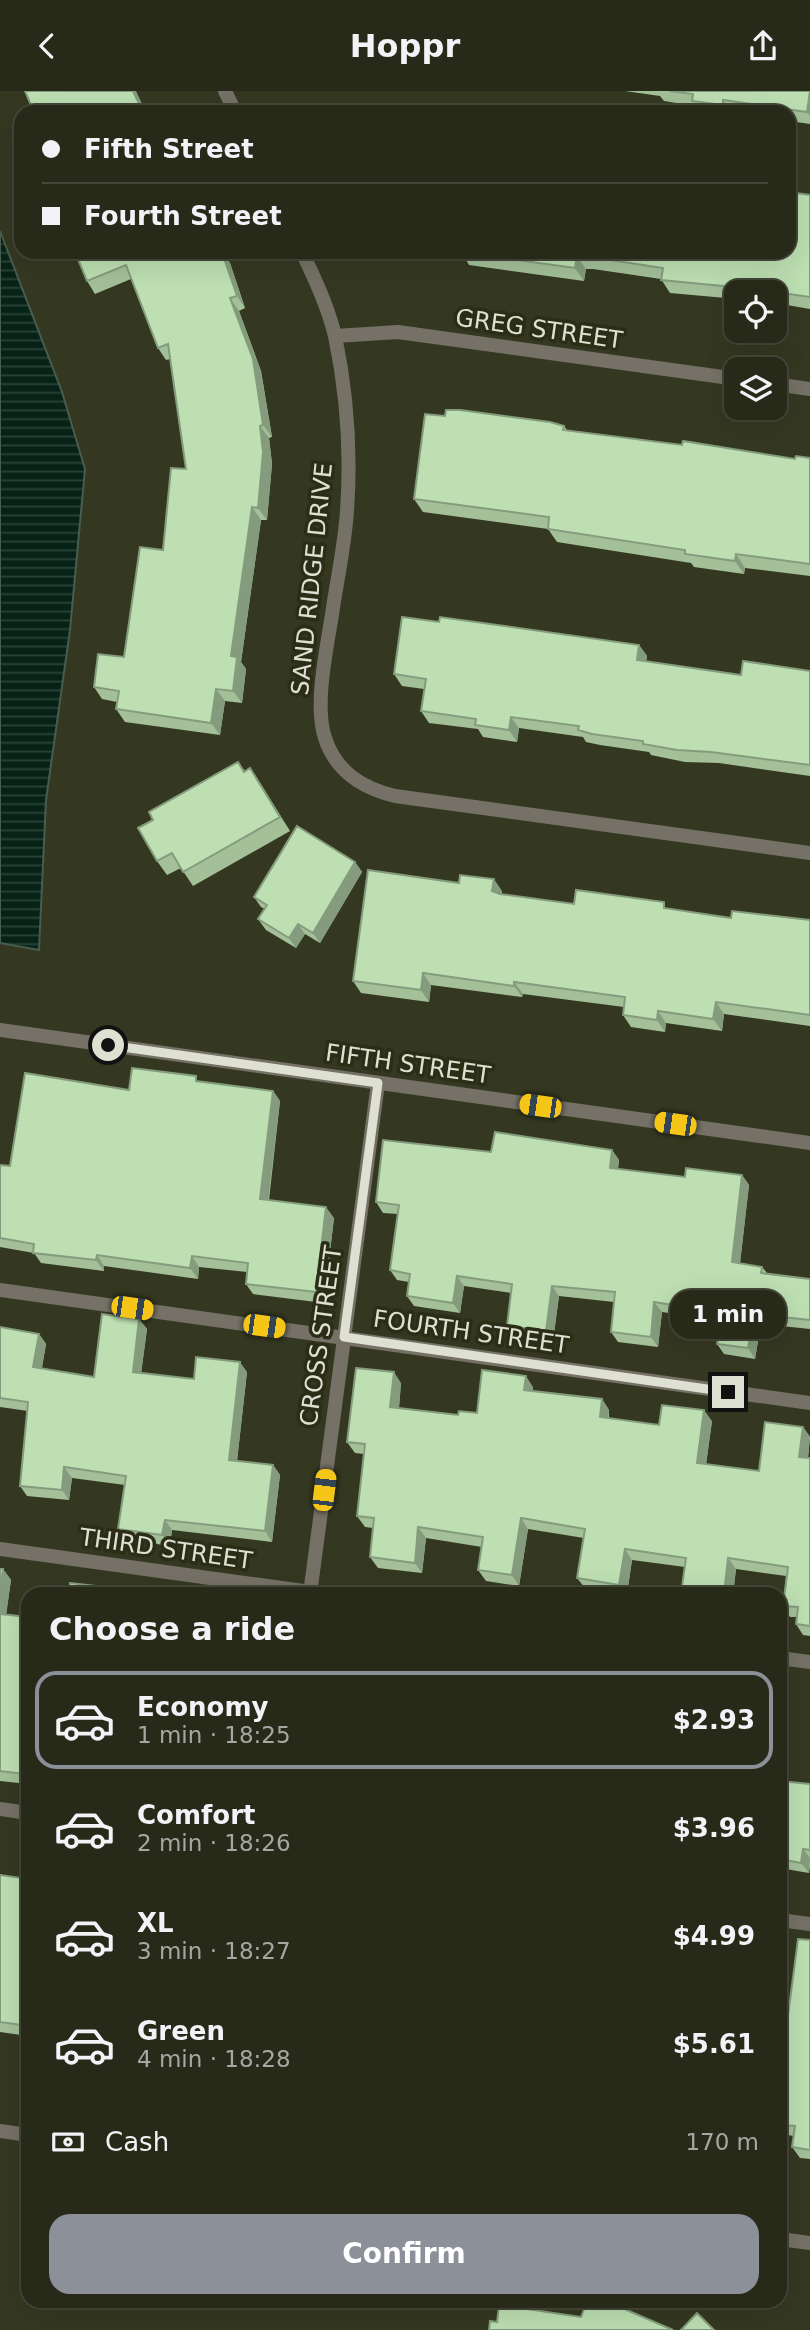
<!DOCTYPE html>
<meta charset="utf-8">
<style>
:root{--surface:#282a19;--page:#303222;--text:#f1f3f6;--muted:#a5a7a2;--line:#444638;--accent:#8c9099}
body{margin:0;font-family:"DejaVu Sans",sans-serif;background:var(--page);color:var(--text);height:100vh;display:flex;flex-direction:column;font-size:26px;white-space:nowrap}
*{box-sizing:border-box;margin:0}
p{font-size:23px;color:var(--muted)}
.icon{flex:none;width:38px;height:38px;fill:none;stroke:currentColor;stroke-width:2;stroke-linecap:round;stroke-linejoin:round}
.map{position:relative;flex:1;overflow:hidden}
.drawer{position:absolute;left:21px;top:1496px;width:766px;height:721px;display:flex;flex-direction:column;background:var(--surface);border-radius:21px;box-shadow:0 7px 28px #0002,0 0 0 2px var(--line)}
.drawer>*{flex:none}
.hud{position:absolute;left:14px;top:14px;width:782px;height:154px;border-radius:21px;box-shadow:0 7px 28px #0002,0 0 0 2px var(--line);display:grid;align-content:center;height:154px;padding:0 28px;background:var(--surface)}
.buttons{position:absolute;left:724px;top:189px;display:grid;gap:14px}
.buttons a{display:grid;place-items:center;width:63px;height:63px;border-radius:14px;background:var(--surface);box-shadow:0 7px 28px #0002,0 0 0 2px var(--line);font-size:35px}
.end{position:absolute;width:32px;height:32px;margin:-16px;border:9px solid #dee0d2;background:#111;box-shadow:0 0 0 4px #111}
.from{border-radius:50%}
.bubble{position:absolute;height:49px;border-radius:21px;background:var(--surface);box-shadow:0 7px 28px #0002,0 0 0 2px var(--line);font-size:23px;font-weight:800;line-height:49px;text-align:center}
.car{position:absolute;width:21px;height:42px;margin:-21px -10px;border-radius:9px;box-shadow:0 0 5px 2px #0007;background:linear-gradient(#f5c518 24%,#345 0 40%,#f5c518 0 76%,#345 0 86%,#f5c518 0)}
.hud b{display:flex;align-items:center;gap:24px;height:66px;font-size:26px}
.hud b+b{border-top:2px solid var(--line)}
.hud i{width:18px;height:18px;background:var(--text)}
ul{padding:0;list-style:none}
li{display:flex;align-items:center;gap:21px;height:98px;margin:0 14px 10px;padding:0 14px;border:4px solid transparent;border-radius:21px}
li div{flex:1}
li b{display:block;font-size:26px}
li em{font-style:normal;font-weight:800}
li.current{border-color:var(--accent)}
li>.icon{width:63px;height:63px;stroke-width:1.5}
h2{padding:0 28px;font-size:32px;line-height:84px}
.pay{display:flex;align-items:center;gap:18px;height:77px;padding:0 28px;font-size:26px}
.pay p{margin-inline-start:auto}
.primary-button{display:flex;gap:14px;margin-top:auto;padding:14px 28px}
.primary-button a{flex:1;height:80px;border-radius:21px;background:var(--accent);color:#fff;font-size:28px;font-weight:800;line-height:80px;text-align:center}
header{display:flex;justify-content:space-between;align-items:center;height:91px;padding:0 28px;background:var(--surface);font-size:32px;font-weight:800}
.map>svg:first-child{display:block}
.water{fill:url(#water-rules);stroke:#485c4f;stroke-width:2}
.lines{fill:none;stroke-linecap:round;stroke-linejoin:round}
.minor{stroke:#757166;stroke-width:14}
.wall{fill:#a3c099}
.shaded-wall{fill:#849c7d}
.building{fill:#bddfb2;stroke:#849c7d;stroke-width:2}
.route{stroke:#dee0d2;stroke-width:9}
.labels{text-anchor:middle;stroke-width:7;stroke-linejoin:round;paint-order:stroke}
.street-label{font-size:24px;fill:#dee0d2;stroke:#2b2d17}
</style>
<header><svg class="icon" aria-label="back" viewBox="0 0 24 24"><path d="M15 5l-7 7 7 7"/></svg>Hoppr<svg class="icon" aria-label="share" viewBox="0 0 24 24"><path d="M12 15V3M7 8l5-5 5 5M5 13v7h14v-7"/></svg></header>
<div class="map">
<svg width="810" height="2239" viewBox="0 0 810 2239">
<defs>
<pattern id="water-rules" width="6" height="5" patternUnits="userSpaceOnUse" patternTransform="scale(1.75)"><rect width="6" height="5" fill="#072317"/><path d="M0 2.5h6" fill="none" stroke="#2b4338"/></pattern>
</defs>
<rect width="100%" height="100%" fill="#353821"/>
<path class="water" d="M0,140l62,161 23,77 -15,161 -24,170 -7,150 -39,-7z"/>
<g class="lines">
<path class="minor" d="M225,0l10,21
M302,161c13,27 26,55 33,84 12,57 16,118 12,175 -2,30 -8,60 -13,90 -5,39 -21,101 -9,137 11,34 37,50 70,58l415,57
M335,245l63,-4 339,47
M775,293l35,5
M0,939l810,113
M0,1199l810,113
M0,1458l325,45
M310,1503l68,-511
M780,1567l30,4
M0,1718l28,4
M780,1829l30,4
M0,2040l28,4
M780,2148l30,4"/>
</g>
<path class="wall" d="M625,0h185v33l-21,-3v-9h-90l-4,-6 -31,-5 -4,-5z
M810,104v114l-35,-6v-11h-38v7l-67,-6 -9,-14 -68,-10h-7l-2,12 -115,-16 -3,-5 -55,-8h378z
M75,161h122l3,7 17,-7h5l8,11 15,45 -6,3 22,60 11,66 -3,1 3,26 -5,56h-6l-20,142 5,7 -4,34 -17,-2 -5,34 -95,-13 -9,-13 1,-7 -15,-3 -8,-12 30,-30 39,-107 23,-81 -16,-110 -4,1 -8,-12 -27,-69 -36,15 -8,-13z
M445,325l119,10 3,4 228,29 15,-1v118l-65,-8 -1,6 -50,-7 -3,-4 -134,-21 -9,-13 -125,-17 -9,-13z
M439,531l200,23 8,11 -1,5 95,14 69,-4v105l-91,-13 -34,-1 -34,-7 -2,-3 -49,-7 -14,-3 -3,-5 -64,-9 -2,14 -34,-5 -5,-8 -49,-6 -8,-12 3,-22 -22,-3 -8,-12z
M238,671l7,9 5,-3 10,15 30,48 -97,55 -12,-18 -14,7 -10,-14 -4,-41z
M355,771l7,10 -42,71 -15,-9 -9,14 -30,-18 -8,-11 7,-10 -4,-2 -7,-10z
M459,792l43,8v3l72,10 96,5 61,9 79,2v106l-86,-12 -2,17 -56,-8 -1,9 -34,-5 -8,-12 1,-8 -101,-13 -1,3 -91,-12 -2,17 -68,-9 -8,-12z
M200,991l73,9 7,10 -11,99 65,18 -10,85 -71,-9 -7,-10 1,-12 -48,-5 -1,12 -94,-13v5l-63,-8 -7,-10 -34,-6v-82l10,1 119,-76z
M612,1059l7,10 -1,9 67,8 57,-2 7,10 -9,78 22,4 5,6 43,6v50l-49,-5 -6,35 -31,-5 -7,-10 4,-23 -59,-9 -4,35 -40,-5 -7,-10 3,-30 -55,-6 -6,45 -39,-5 -7,-10 4,-33 -47,-7 -4,27 -46,-7 -7,-10 2,-14 -12,-2 -7,-10 8,-56 -15,-1 -7,-11 115,-50z
M139,1228l8,10 -6,44 53,6 53,-7 -10,89 36,4 7,10 -8,67 -100,-12 -2,16 -45,-7 -7,-10 7,-44 -53,-7 -3,22 -42,-4 -7,-10 8,-75 -28,-4v-80l39,7 7,10 -4,24 52,9z
M401,1292l-2,25 59,7 19,-2 56,-26v4l69,8 7,11v8l50,7 53,-4 -6,43 53,7 44,-44 7,10 -2,21h2v178l-7,-1 -7,-11 1,-7h-7l-7,-11 3,-30 -50,-7 -3,25h-52l4,-27 -53,-7 -5,34h-7l-35,-6 -8,-10 7,-40 -56,-9 -9,57 -33,-5 -8,-11 4,-23 -56,-9 -4,35 -44,-5 -8,-11 3,-29 -8,-1 -8,-11 7,-62 -9,-1 -8,-11z
M0,1478h3l8,11 -5,34 22,3v167l-28,-3z
M780,1690l30,3v82l-1,7 -29,-5z
M0,1784l28,4v165l-7,-9 -21,-3z
M810,1849v219l-10,-1 -8,-11 2,-11 -14,-2v-89l4,1z"/>
<path class="shaded-wall" d="M133,0h3l10,21h-3z
M810,0v25l-3,-4z
M723,9l8,12h-4l-4,-7z
M193,161h4l7,21 -8,-13z
M222,161l8,11 15,45 -8,-12z
M577,165l9,13 -2,12 -9,-13z
M230,207l9,13 22,60 11,66 -9,-12z
M260,335l9,12 3,26 -5,56 -9,-12z
M252,416l9,13 -20,142 5,7 -4,34 -9,-12 -2,-35z
M736,463l9,14 -1,6 -9,-13z
M639,554l8,11 -2,15 -8,-11z
M216,598l9,12 -5,34 -9,-12z
M511,626l8,11 -2,14 -8,-12z
M250,677l10,15 30,48 -10,-14z
M355,771l7,10 -42,71 -7,-10z
M494,788l8,12 -1,12 -9,-12z
M298,833l7,10 -9,14 -7,-10z
M423,882l8,12 -2,17 -8,-12z
M514,891l9,12 -1,3 -8,-11z
M716,911l8,12 -2,17 -9,-12z
M658,920l8,12 -1,9 -8,-12z
M273,1000l7,10 -13,109 -7,-11z
M612,1059l7,10 -2,18 -7,-10z
M742,1084l7,10 -10,87 -7,-10z
M326,1116l8,11 -10,85 -8,-11z
M97,1164l7,11v5l-8,-11z
M192,1165l7,11 -1,12 -8,-11z
M457,1185l7,10 -4,27 -7,-10z
M552,1195l7,10 -6,45 -7,-10z
M654,1211l8,10 -4,35 -7,-10z
M754,1223l7,10 -6,35 -7,-11z
M139,1228l8,10 -7,53 -7,-10z
M39,1243l7,10 -6,33 -7,-10z
M240,1271l7,10 -11,98 -7,-10z
M394,1281l7,11 -3,35 -8,-11z
M526,1285l7,11 -1,14 -8,-11z
M602,1308l7,11 -2,17 -7,-10z
M704,1319l8,11 -7,52 -8,-10z
M803,1336l7,10 -3,31 -8,-11z
M273,1374l7,10 -8,67 -7,-11z
M64,1376l8,11 -3,22 -7,-10z
M521,1427l7,11 -9,57 -7,-11z
M165,1429l7,10 -2,16 -8,-11z
M418,1436l8,11 -4,35 -7,-10z
M625,1458l7,11 -5,34 -8,-9z
M728,1467l8,11 -3,25h-9z
M3,1478l8,11 -6,44 -5,-7v-23z
M28,1646v43l-4,-6z
M803,1758l7,9 -1,15 -8,-10z"/>
<path class="building" d="M25,0h108l10,21h-109z
M669,0h141l-3,21 -84,-12v5l-31,-4 1,-7z
M789,101l21,3v102l-56,-8 -93,-9 2,-12 -79,-12h-7l-2,12 -115,-16h329z
M75,161h118l3,8 21,-8h5l15,44 -7,2 23,61 10,66 -3,1 3,26 -5,56 -6,-1 -21,149 6,1 -4,34 -17,-2 -5,34 -95,-14 3,-18 -25,-4 4,-33 26,3 16,-110 23,3 8,-82 15,1 -18,-125 -10,4 -32,-83 -39,16z
M446,319h14l90,12 14,4 -1,4 119,15 1,-4 112,18 1,-3 14,2v106l-74,-10 -1,7 -50,-7v-4l-137,-21 1,-12 -135,-18 11,-85 20,2z
M402,526l37,5 1,-5 199,28 -2,15 104,15 2,-14 67,10v94l-99,-13 -34,-2 -34,-6v-3l-51,-7 -14,-4 1,-4 -68,-9 -2,13 -34,-5 1,-6 -55,-8 5,-32 -32,-5z
M238,671l6,10 6,-4 30,49 -97,55 -11,-19 -15,8 -19,-33 15,-8 -4,-8z
M297,735l58,36 -42,71 -15,-9 -9,14 -31,-19 9,-14 -13,-8z
M368,779l91,13 1,-8 34,4 -2,12 8,3 74,10 2,-14 88,12v6l67,10 1,-7 78,9v95l-94,-13 -3,17 -55,-8 -1,9 -34,-5 2,-18 -111,-15v4l-91,-13 -2,17 -68,-9z
M132,977l64,8v5l77,10 -13,108 66,8 -10,85 -70,-8 2,-21 -56,-7 -2,12 -93,-13 -1,5 -63,-7 1,-9 -34,-6v-73l10,1 15,-93 104,17z
M495,1041l117,18 -2,18 75,9 1,-9 56,7 -10,87 30,5 -1,6 49,6v41l-56,-6 -6,34 -31,-4 6,-31 -69,-11 -3,35 -40,-5 4,-40 -63,-6 -6,45 -39,-5 5,-42 -55,-8 -4,27 -46,-7 3,-22 -20,-4 9,-65 -23,-3 7,-62 108,12z
M102,1223l37,5 -6,53 61,7 2,-22 44,5 -11,98 44,5 -8,66 -100,-11 -3,15 -44,-6 8,-53 -62,-9 -2,23 -42,-4 8,-84 -28,-4v-71l39,7 -6,33 61,10z
M356,1277l38,4 -4,35 68,8 1,-4 18,2 5,-43 44,6 -2,14 78,9 -2,18 59,8 3,-20 42,5 -7,53 62,8 6,-49 38,5 -4,30 11,1v168l-14,-2 2,-17 -15,-1 5,-39 -60,-9 -4,36h-43l5,-36 -61,-9 -6,36 -42,-7 8,-49 -64,-11 -9,57 -34,-5 5,-33 -65,-10 -3,36 -45,-6 4,-39 -17,-2 8,-72 -18,-2z
M0,1478h3l-3,25z
M70,1492l44,5 -1,6h-44z
M0,1523l28,3v120l-4,37 -24,-3z
M780,1690l30,3v66l-7,-1 -2,14 -21,-4z
M0,1784l28,4v155l-8,-1 2,-8 -22,-3z
M798,1848l12,1v210l-18,-3 3,-21 -15,-1v-80l4,1z
M587,2210h19l67,29h-184l1,-9 7,1 2,-17 82,12z
M697,2222l17,17h-33z"/>
<g class="lines">
<path class="route" d="M108,954l270,38 -34,254 384,55"/>
</g>
<g class="labels">
<g class="street-label">
<text transform="translate(539 238) rotate(8)" y="8">GREG STREET</text>
<text transform="translate(312 488) rotate(-84)" y="8">SAND RIDGE DRIVE</text>
<text transform="translate(408 973) rotate(8)" y="8">FIFTH STREET</text>
<text transform="translate(471 1241) rotate(8)" y="8">FOURTH STREET</text>
<text transform="translate(321 1245) rotate(-82)" y="8">CROSS STREET</text>
<text transform="translate(166 1458) rotate(8)" y="8">THIRD STREET</text>
</g>
</g>
</svg>
<div class="buttons">
<a><svg class="icon" aria-label="locate" viewBox="0 0 24 24"><circle cx="12" cy="12" r="6"/><path d="M12 2v4M12 18v4M2 12h4M18 12h4"/></svg></a>
<a><svg class="icon" aria-label="layers" viewBox="0 0 24 24"><path d="M12 4l9 5-9 5-9-5zM3 14l9 5 9-5"/></svg></a>
</div>
<i class="end from" style="left:108px;top:954px"></i>
<i class="end" style="left:728px;top:1301px"></i>
<div class="bubble" style="left:670px;top:1199px;width:116px">1 min</div>
<i class="car" style="left:540px;top:1015px;rotate:278deg"></i>
<i class="car" style="left:675px;top:1033px;rotate:278deg"></i>
<i class="car" style="left:132px;top:1217px;rotate:98deg"></i>
<i class="car" style="left:264px;top:1235px;rotate:98deg"></i>
<i class="car" style="left:324px;top:1399px;rotate:7deg"></i>
<div class="hud">
<b><i class="from"></i>Fifth Street</b>
<b><i></i>Fourth Street</b>
</div>
<section class="drawer">
<h2>Choose a ride</h2>
<ul>
<li class="current"><svg class="icon" aria-label="car" viewBox="0 0 24 24"><path d="M5 17H2v-5l4-1 3-4h7l3 4 3 1v5h-3M9 17h6M6 11h13"/><circle cx="7" cy="17" r="2"/><circle cx="17" cy="17" r="2"/></svg><div><b>Economy</b><p>1 min · 18:25</p></div><em>$2.93</em></li>
<li><svg class="icon" aria-label="car" viewBox="0 0 24 24"><path d="M5 17H2v-5l4-1 3-4h7l3 4 3 1v5h-3M9 17h6M6 11h13"/><circle cx="7" cy="17" r="2"/><circle cx="17" cy="17" r="2"/></svg><div><b>Comfort</b><p>2 min · 18:26</p></div><em>$3.96</em></li>
<li><svg class="icon" aria-label="car" viewBox="0 0 24 24"><path d="M5 17H2v-5l4-1 3-4h7l3 4 3 1v5h-3M9 17h6M6 11h13"/><circle cx="7" cy="17" r="2"/><circle cx="17" cy="17" r="2"/></svg><div><b>XL</b><p>3 min · 18:27</p></div><em>$4.99</em></li>
<li><svg class="icon" aria-label="car" viewBox="0 0 24 24"><path d="M5 17H2v-5l4-1 3-4h7l3 4 3 1v5h-3M9 17h6M6 11h13"/><circle cx="7" cy="17" r="2"/><circle cx="17" cy="17" r="2"/></svg><div><b>Green</b><p>4 min · 18:28</p></div><em>$5.61</em></li>
</ul>
<div class="pay"><svg class="icon" aria-label="cash" viewBox="0 0 24 24"><path d="M3 7h18v10H3z"/><circle cx="12" cy="12" r="2"/></svg>Cash<p>170 m</p></div>
<div class="primary-button"><a>Confirm</a></div>
</section>
</div>
